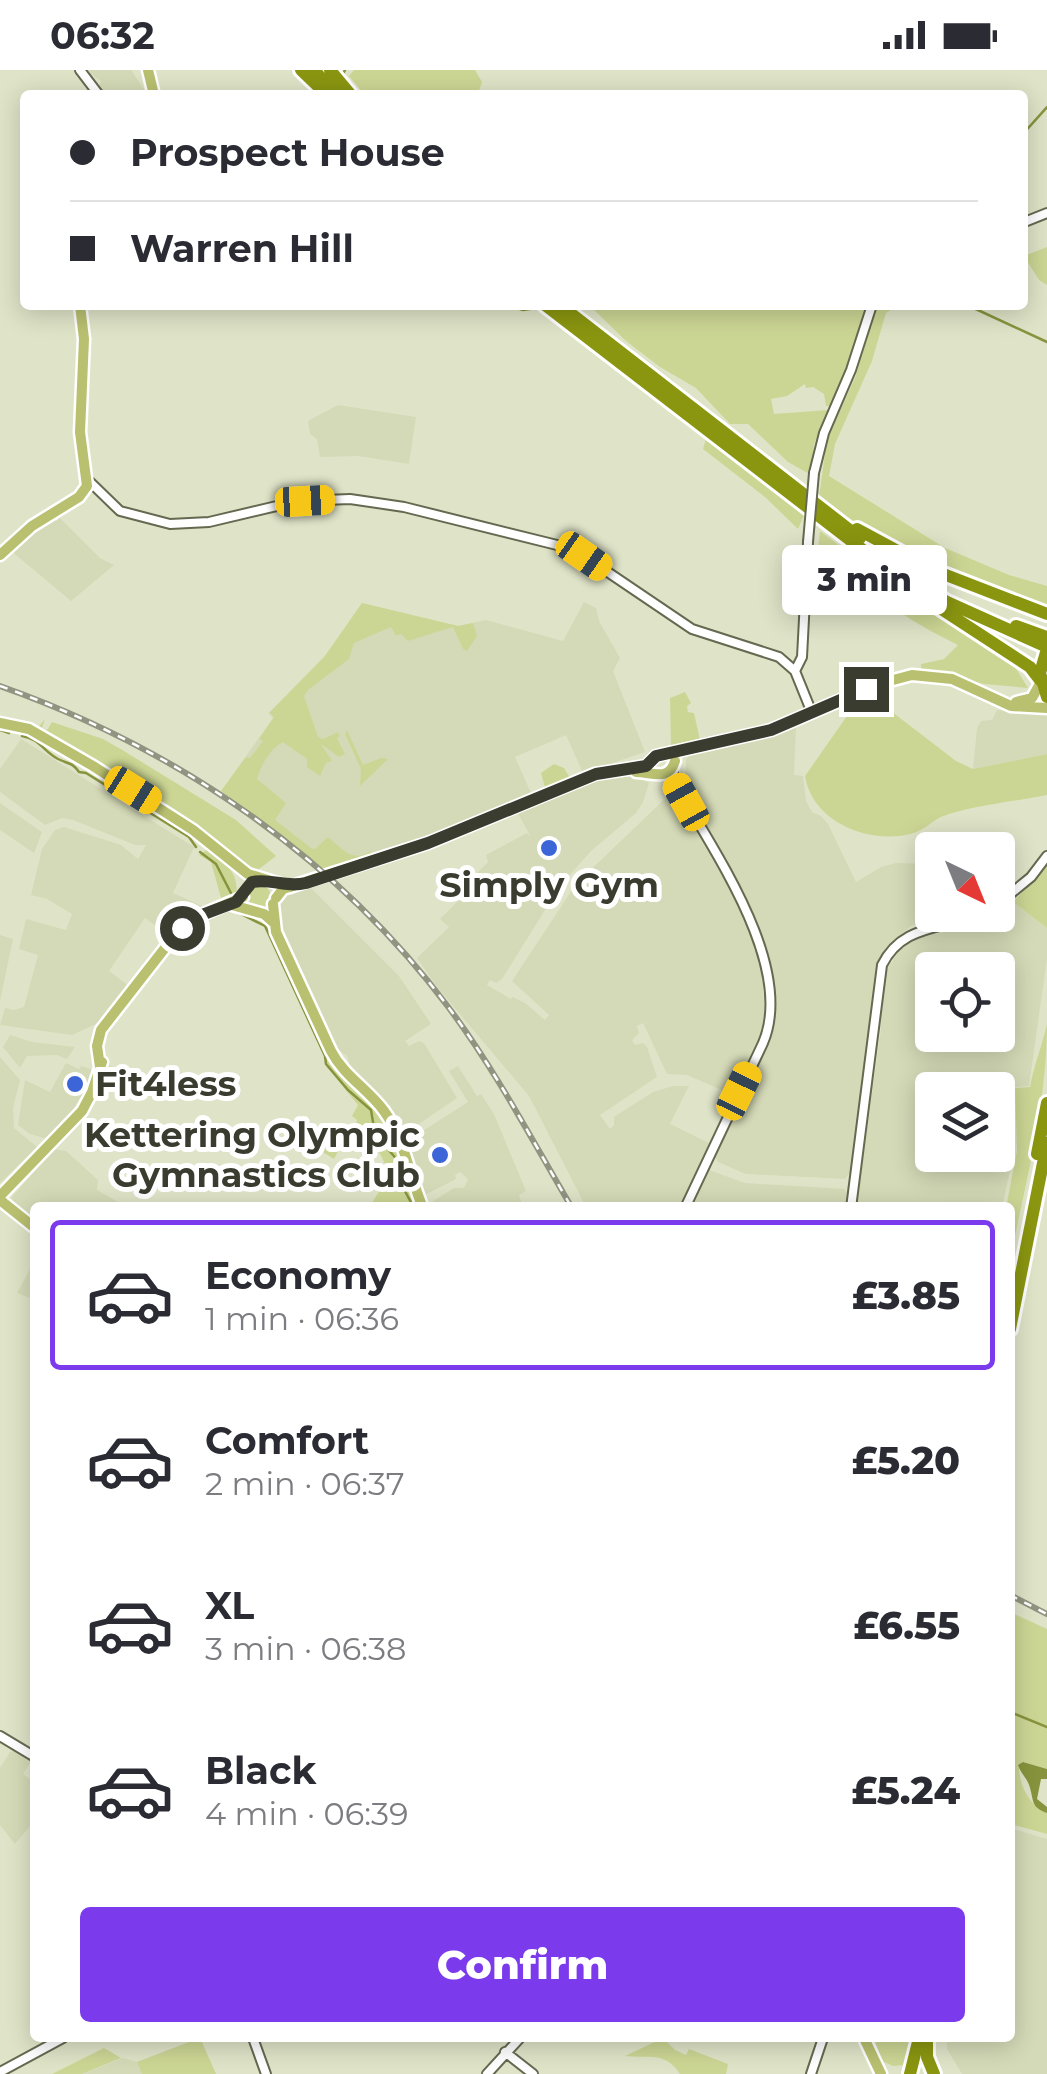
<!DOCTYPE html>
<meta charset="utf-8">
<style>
:root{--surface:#fff;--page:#f2f2f3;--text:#2b2b33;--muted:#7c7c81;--line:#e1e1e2;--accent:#7c3aed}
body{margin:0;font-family:Montserrat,sans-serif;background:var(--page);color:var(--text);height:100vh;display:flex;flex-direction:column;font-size:38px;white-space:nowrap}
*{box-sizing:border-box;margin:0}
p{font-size:32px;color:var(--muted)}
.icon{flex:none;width:55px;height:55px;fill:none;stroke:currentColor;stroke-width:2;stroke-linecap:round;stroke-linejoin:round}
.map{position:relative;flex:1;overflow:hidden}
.drawer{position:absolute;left:30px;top:1132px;width:985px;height:840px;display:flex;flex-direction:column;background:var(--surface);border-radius:10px;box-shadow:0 5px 25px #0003}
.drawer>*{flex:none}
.banner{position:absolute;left:20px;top:20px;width:1008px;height:220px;border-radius:10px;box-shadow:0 5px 25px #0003;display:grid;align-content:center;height:220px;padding:0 50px;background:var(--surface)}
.needle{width:65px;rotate:137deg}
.controls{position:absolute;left:915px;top:762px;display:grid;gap:20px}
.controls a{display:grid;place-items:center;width:100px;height:100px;border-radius:10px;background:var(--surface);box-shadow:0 5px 25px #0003;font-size:50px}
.end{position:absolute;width:45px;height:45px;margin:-22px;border:12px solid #3a3c30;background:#fff;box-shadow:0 0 0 5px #fff}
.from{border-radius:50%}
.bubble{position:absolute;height:70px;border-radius:10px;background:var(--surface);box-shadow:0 5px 25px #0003;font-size:32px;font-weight:800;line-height:70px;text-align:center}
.car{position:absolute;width:30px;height:60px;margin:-30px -15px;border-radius:12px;box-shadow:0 0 8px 2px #0007;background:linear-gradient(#f5c518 24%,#345 0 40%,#f5c518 0 76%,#345 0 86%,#f5c518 0)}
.banner b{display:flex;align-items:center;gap:35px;height:95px;font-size:38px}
.banner b+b{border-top:2px solid var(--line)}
.banner i{width:25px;height:25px;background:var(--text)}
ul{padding:18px 0 0;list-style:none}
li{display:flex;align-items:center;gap:30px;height:150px;margin:0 20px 15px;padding:0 30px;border:5px solid transparent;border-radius:10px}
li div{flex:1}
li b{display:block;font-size:38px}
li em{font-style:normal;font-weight:800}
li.active{border-color:var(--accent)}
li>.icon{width:90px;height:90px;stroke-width:1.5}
.primary-button{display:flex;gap:20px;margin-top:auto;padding:20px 50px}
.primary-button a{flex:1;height:115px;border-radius:10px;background:var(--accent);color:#fff;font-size:40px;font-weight:800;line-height:115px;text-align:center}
.status{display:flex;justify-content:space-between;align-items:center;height:70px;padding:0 50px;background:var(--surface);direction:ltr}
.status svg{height:28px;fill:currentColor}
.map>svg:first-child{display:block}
.built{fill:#d4dab7;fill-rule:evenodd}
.green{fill:#ccd694}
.water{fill:#88933d}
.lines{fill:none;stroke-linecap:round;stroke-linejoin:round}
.stream{stroke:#88933d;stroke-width:2.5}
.secondary-casing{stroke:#646950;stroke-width:12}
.primary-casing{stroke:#fff;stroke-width:15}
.highway-casing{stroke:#fff;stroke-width:18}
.secondary{stroke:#fff;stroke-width:8}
.primary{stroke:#b9c070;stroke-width:10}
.highway{stroke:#8a9610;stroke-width:12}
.rail-casing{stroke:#919480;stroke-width:6}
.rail{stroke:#fff;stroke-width:2.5;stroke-dasharray:8;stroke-linecap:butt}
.secondary-bridge-casing{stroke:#646950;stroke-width:12;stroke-linecap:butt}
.secondary-bridge{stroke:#fff;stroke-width:8}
.route{stroke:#3a3c30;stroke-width:12}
.poi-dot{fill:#3c66d7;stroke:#fff;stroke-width:4}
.labels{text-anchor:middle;stroke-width:10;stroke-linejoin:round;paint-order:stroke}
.poi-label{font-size:35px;font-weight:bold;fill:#3a3c30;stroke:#fff}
</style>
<div class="status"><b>06:32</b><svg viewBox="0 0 49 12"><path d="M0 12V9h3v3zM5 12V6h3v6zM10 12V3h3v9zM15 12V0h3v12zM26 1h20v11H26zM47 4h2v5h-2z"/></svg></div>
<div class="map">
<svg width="1047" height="2004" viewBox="0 0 1047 2004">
<rect width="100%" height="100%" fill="#dfe4c8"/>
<path class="built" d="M86,0h45l17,25h-44l-5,-8 2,-6z
M338,335l78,12 -7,47 -51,-8 -38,1 -3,-18 -7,-5 -2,-13z
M59,447l41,41 14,7 -43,36 -61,-51 26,-22 16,-9 5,2z
M584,532l12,6 3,13 21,37 -7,13 32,81 -62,21 -17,-38 -51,22 16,36 -121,51 -38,10 -44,19 -106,-83 51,-72 -4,-5 56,-57 37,-53 96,23 28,-6 77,21z
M997,640l50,5v39l-74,15 4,-41 4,-7 11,-1z
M796,658l-2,47 9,1 3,25 6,11 9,4 7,8 28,58 25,-15 15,-4 36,1v51h31l-51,10 -23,20 -13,21 -25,205 -6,8 -99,-5 -28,-12 -4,-6 54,-112 7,-25 -3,-37 -7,-38 -16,-41 -64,-115 1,-28 2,-4z
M21,669l173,108 -21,46 31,14 -36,28 -23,-17 -36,53 20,15 -33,38 -24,11 -72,-10 5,-17 9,2 10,-3 14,-52 -19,-6 7,-30 40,11 6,-16 -25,-15 -16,-4 11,-46 13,-19 9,-3 57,18 17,14 8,-14h-11l-62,-25 -11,-2 -17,7 -45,-33v-23z
M605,707h35l9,6 -6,19 -7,11 -45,38 -31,35 -58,93 -6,4 -6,-3 -3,5 24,14 2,-2 12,6 20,17 4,-5 -37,-34 64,-97 98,-94 63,111 14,31 11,46 3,36 -4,19 -30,61 -44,-19 -20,-1 -24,-51 -6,3 2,7 -7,7 3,5 8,-2 4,4 10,30 -57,38 10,14 4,-4v-8l39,-25 20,-6h16l-19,38 39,19 -29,64h-94l-57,-111 -92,-109 -20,-29 32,-31 -9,-8 23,-23 -3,-5 3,-4 25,-25 -2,-7 41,-22 4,4 -14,-25z
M0,733l42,29 -8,21 -34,-23z
M311,818l88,88 32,48 -26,17 4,5 10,-5 5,2 33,55 -50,34 -54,-58 -6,-18 -12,-9 -54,-115 -3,-22 4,-10 4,-5z
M1013,832l34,26v31l-18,127 -16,1 1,66 -12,54 -146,1 25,-179v-34l6,-25 12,-19 15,-12 66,-15zM932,900h66v65h-66zM932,1020h66v65h-66z
M0,865l13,4 -13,62z
M10,965l22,7 43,5 -8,12 -10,-4 -30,1 -7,12 -17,-21z
M0,987l20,23 -7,28 1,20 23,19 -37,36z
M66,993l13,6 2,-3 13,4 -6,16 -20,31 -21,22 -17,-5 -12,-9 7,-45 25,12z
M104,993l25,12 5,-7 3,2 -9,18 -23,-14z
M458,996l19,30 4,-2 13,20 32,77 -7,4 4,12 -96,-2 27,-17h10l4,-9 -8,-7 -5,3 1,4 -33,17 -13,-44v-13l58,-37 -19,-31z
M54,1079l12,2 32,29 -1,10 30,17 -92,1v12l-22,-17 -1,-6z
M709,1100l36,13 99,6 3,5 -2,13h-153z
M35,1190v40l-18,-7z
M17,1680l15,10 -9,14 8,6 4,-5v45l-20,24 -15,-19v-57l10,-16z
M1010,1758l37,11v235h-85l-15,-25v-11h63z
M200,1968l16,36h-133l40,-16 14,4z"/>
<path class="green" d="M354,0h121l7,12 -3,9 6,4h-120l-16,-19z
M1047,177v38l-8,-5 -15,-24z
M589,235h280l-17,54 -21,47h-5l-2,-12 -11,-7 -7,1 -1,-4 -18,12 -16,3 3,15 54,-4 -14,34 -3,31 -23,-13 -40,-38h-18l-34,-36 -36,-21 -34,-26z
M877,235h21l-12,8 -14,48 -37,83 -6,32 116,72 64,27 38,11v23c-78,-32 -161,-60 -228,-112l8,-58 28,-61z
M706,369l99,74 -7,16 -33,-32 -62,-48z
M820,461l89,67 106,69 13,21 -44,-4 -63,-15v-5l23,-5 14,-14c-53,-26 -96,-56 -140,-96z
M362,533l96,23 15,-3 4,13 -10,15 -4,-2 -10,-22 -45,14 -7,-7 -5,2 -5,-9 -37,16 -5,16 -41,31 -4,6 14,41 5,2 15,-7 2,4 -3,2 8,16 -6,3 -18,-13 11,17 -6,2 -6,13 -13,-9v-8l-24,-17c-13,7 -22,23 -26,37l29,24 -11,17 36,28 4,1 13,-12c16,13 24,26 43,14v7l-43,15 -107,-82 25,-34 4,1 13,-17 -4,-2 15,-22 -5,-4 56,-57z
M685,622l6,11 -4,3 1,6 6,1 6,27 -29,8 -1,-50z
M870,625l86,66 17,8 74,-15v41c-34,7 -74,10 -106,22 -9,4 -17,13 -27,16 -42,13 -102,-10 -109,-57l49,-70z
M45,649l-3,9 5,2 5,-8 51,17 21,12 112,69 40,36 -22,17 -218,-143z
M347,660l16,35 18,-7 7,1 -28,27 1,-17 -16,-35z
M554,694l10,4 6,10 -25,10 -4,-15z
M208,779c17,12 32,25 28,47l-17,8 -3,-3 5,-3 -10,-36 -12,-7z
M1047,794v64l-34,-26z
M247 827a12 12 0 1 1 24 0a12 12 0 1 1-24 0Z
M1047,954c0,77 -21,159 -37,235v-51h-4l11,-57 -2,-63 15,-1c4,-22 12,-41 17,-63z
M325,980l16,26 29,26 22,34 25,71 -47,-1 20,-32 -17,-34 -17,-16 1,-4 -5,-4 6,-11 -32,-39z
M335,1058l11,8 -12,23 -13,-8z
M1010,1542l37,17v140l-24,-7 -4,4c0,18 9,39 28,47v21l-37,-10z
M200,1968l16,36h-74l-5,-12z
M663,1968l12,12 11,5 3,-6 39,15 -2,10h-46c-15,-24 -33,-15 -55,-18z
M874,1968h38v11l-8,16 -11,1 -11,-5z
M104,1978l17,10 -39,16h-30z"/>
<path class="water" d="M1023,1692l24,7v10h-6l-4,20 10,8v6c-16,-6 -13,-11 -17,-25 -2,-9 -9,-14 -12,-23z"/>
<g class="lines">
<path class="stream" d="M343,4l2,-4
M1022,65l25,-28
M509,235l14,5 13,-2
M967,235l80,37
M0,660l9,3
M22,666c18,3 21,15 36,23 10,5 14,3 21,13l7,1 103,64 7,10
M200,782l16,12 17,33
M239,843l26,13 60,130 1,8 22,26 23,20 4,24 24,28v18l15,28
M1010,1642l37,15"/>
<g class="secondary-casing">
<path id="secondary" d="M80,0l19,25
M1022,153l25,-10
M814,403l10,-40 27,-63 21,-65
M88,410l32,31 50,13 39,-2 89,-21 52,-2 54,8 153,38 27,11 108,73 87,28 16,14 17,42
M795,601l7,-14 6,-115
M672,699l3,14c37,66 121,183 88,260l-78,165
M998,834l33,-27 16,-21
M851,1138l31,-243c20,-40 57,-35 94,-50
M0,1666l35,21
M253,1968l13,36
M505,1982l28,22
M0,2002l63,-34
M487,2004l33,-36
M811,2004l12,-36"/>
</g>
<g class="primary-casing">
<path id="primary" d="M148,0l6,25
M0,485l32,-29 47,-29 8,-11 -7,-54 4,-93 -4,-34
M1016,632l16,-4 9,-16
M0,653l29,6 64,37 100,64 55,44 42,13
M646,696l10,-10 115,-26 107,-46 34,-9 40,4 59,27 36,2
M636,702c16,0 33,10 39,-11
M276,828l7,-9 145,-46 167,-69 51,-8
M273,834l3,28 55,119c13,25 37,38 53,60 21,29 25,64 39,97
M232,835l32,9 9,8
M100,997l-3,-21 4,-16 78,-100 20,-14 44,-19
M0,1126l82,-85 10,-19 10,-30
M0,1130l35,28
M864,1968l17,36"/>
</g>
<g class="highway-casing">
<path id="highway" d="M301,0l26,25
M314,0l23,25
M330,0l21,25
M545,235l318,245 84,52 100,45
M560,235l300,233
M857,459l76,41 114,44
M903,514l127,83 10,13
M1016,556l31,11
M1047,579l-7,24 7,24
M1037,1084l10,-51
M1010,1259l37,-186
M927,1968v19l7,17
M910,2004l9,-36"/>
</g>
<use href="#secondary" class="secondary"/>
<use href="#primary" class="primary"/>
<use href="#highway" class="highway"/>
<g class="rail-casing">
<path id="rail" d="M0,616c176,62 336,171 449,322 47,63 83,132 123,200
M1010,1525l37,19"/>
</g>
<use href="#rail" class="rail"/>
<g class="secondary-bridge-casing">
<path id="secondary-bridge" d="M808,472l6,-69"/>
</g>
<use href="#secondary-bridge" class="secondary-bridge"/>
</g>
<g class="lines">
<path class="route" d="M182,858l17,-12 37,-14 16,-20c19,-4 33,6 54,1l122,-40 168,-69 50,-8 10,-10 115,-26 95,-41"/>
</g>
<g class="poi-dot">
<circle cx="549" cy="778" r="10"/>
<circle cx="75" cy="1014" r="10"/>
<circle cx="440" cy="1085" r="10"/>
</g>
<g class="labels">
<g class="poi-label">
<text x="549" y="827">Simply Gym</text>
<text x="95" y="1026" text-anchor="start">Fit4less</text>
<text x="420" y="1077" text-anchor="end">Kettering Olympic<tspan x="420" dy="40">Gymnastics Club</tspan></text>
</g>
</g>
</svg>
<div class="controls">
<a><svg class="needle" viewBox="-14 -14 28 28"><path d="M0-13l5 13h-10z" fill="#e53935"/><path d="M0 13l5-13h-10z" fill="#7c7c81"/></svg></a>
<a><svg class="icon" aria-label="locate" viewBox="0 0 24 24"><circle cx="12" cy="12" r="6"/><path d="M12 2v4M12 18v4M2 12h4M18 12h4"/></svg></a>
<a><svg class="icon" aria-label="layers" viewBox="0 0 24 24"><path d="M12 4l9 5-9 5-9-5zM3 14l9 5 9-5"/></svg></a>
</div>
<i class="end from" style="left:182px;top:858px"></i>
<i class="end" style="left:866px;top:619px"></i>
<div class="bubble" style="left:782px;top:475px;width:165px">3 min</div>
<i class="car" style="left:305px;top:431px;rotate:87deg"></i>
<i class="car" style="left:584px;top:486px;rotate:125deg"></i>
<i class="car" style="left:133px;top:720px;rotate:122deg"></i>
<i class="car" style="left:686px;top:732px;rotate:331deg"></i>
<i class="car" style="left:739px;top:1021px;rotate:26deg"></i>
<div class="banner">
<b><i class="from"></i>Prospect House</b>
<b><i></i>Warren Hill</b>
</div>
<section class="drawer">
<ul>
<li class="active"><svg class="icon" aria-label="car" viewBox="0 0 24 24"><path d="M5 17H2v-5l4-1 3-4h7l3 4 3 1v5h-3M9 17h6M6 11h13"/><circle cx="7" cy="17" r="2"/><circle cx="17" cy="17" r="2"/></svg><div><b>Economy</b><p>1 min · 06:36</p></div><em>£3.85</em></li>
<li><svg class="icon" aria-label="car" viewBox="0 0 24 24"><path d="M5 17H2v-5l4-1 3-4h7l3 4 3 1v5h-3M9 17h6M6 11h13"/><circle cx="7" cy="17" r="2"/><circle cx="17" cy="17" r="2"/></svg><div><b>Comfort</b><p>2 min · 06:37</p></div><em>£5.20</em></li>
<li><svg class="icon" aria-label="car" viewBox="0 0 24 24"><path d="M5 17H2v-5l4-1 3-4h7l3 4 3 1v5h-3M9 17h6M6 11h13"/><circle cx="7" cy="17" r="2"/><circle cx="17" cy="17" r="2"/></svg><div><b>XL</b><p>3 min · 06:38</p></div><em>£6.55</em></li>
<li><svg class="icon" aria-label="car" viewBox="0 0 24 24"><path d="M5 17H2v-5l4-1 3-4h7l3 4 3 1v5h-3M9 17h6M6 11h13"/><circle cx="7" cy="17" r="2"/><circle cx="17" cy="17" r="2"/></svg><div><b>Black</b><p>4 min · 06:39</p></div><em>£5.24</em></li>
</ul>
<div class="primary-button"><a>Confirm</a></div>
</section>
</div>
